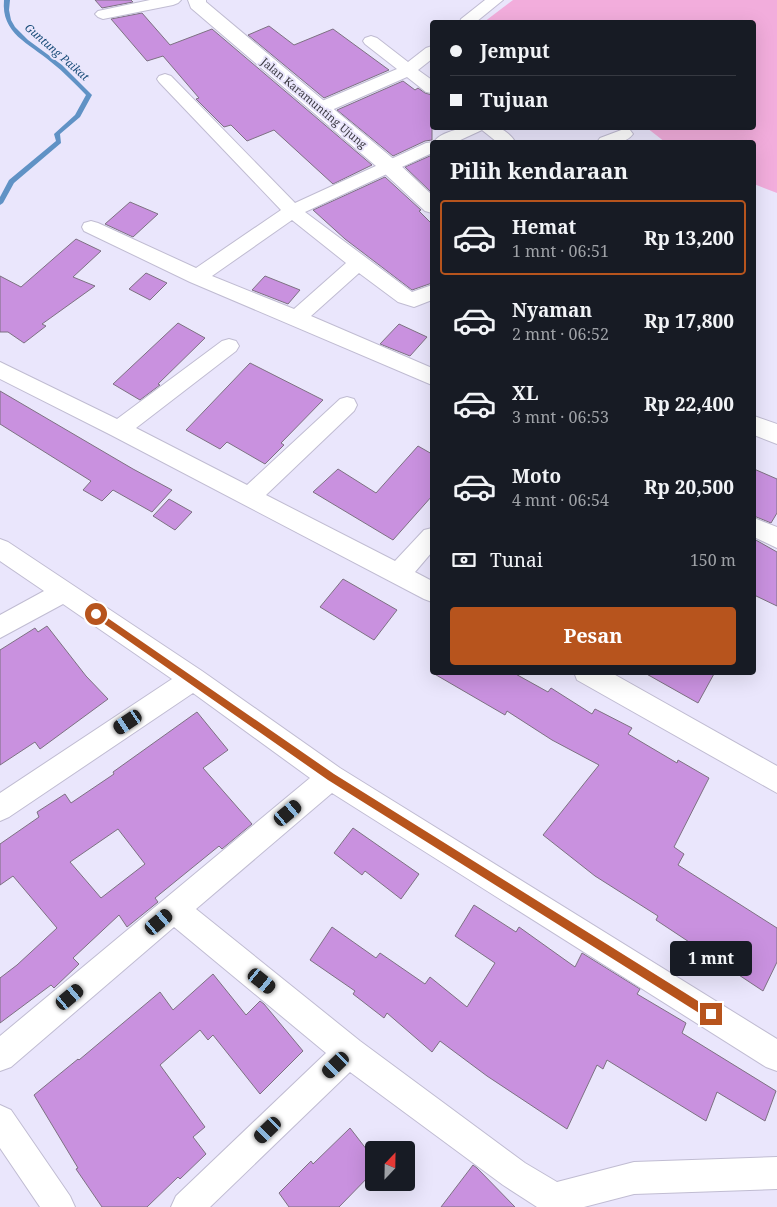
<!DOCTYPE html>
<html lang="id">
<meta charset="utf-8">
<style>
:root{--surface:#171b24;--page:#242831;--text:#f1f3f6;--muted:#9ea1a6;--line:#363941;--accent:#b7541d}
body{margin:0;font-family:"Noto Serif",serif;background:var(--page);color:var(--text);height:100vh;display:flex;flex-direction:column;font-size:19px;white-space:nowrap}
*{box-sizing:border-box;margin:0}
p{font-size:16px;color:var(--muted)}
.icon{flex:none;width:28px;height:28px;fill:none;stroke:currentColor;stroke-width:2;stroke-linecap:round;stroke-linejoin:round}
.map{position:relative;flex:1;overflow:hidden}
.drawer{position:absolute;left:430px;top:140px;width:326px;height:535px;display:flex;flex-direction:column;background:var(--surface);border-radius:5px;box-shadow:0 5px 20px #0002}
.drawer>*{flex:none}
.hud{position:absolute;left:430px;top:20px;width:326px;height:110px;border-radius:5px;box-shadow:0 5px 20px #0002;display:grid;align-content:center;height:110px;padding:0 20px;background:var(--surface)}
.needle{width:32px;rotate:22deg}
.controls{position:absolute;left:365px;top:1141px;display:grid;gap:10px}
.controls a{display:grid;place-items:center;width:50px;height:50px;border-radius:5px;background:var(--surface);box-shadow:0 5px 20px #0002;font-size:25px}
.end{position:absolute;width:22px;height:22px;margin:-11px;border:6px solid #b7541d;background:#fff;box-shadow:0 0 0 2px #fff}
.from{border-radius:50%}
.bubble{position:absolute;height:35px;border-radius:5px;background:var(--surface);box-shadow:0 5px 20px #0002;font-size:16px;font-weight:700;line-height:35px;text-align:center}
.car{position:absolute;width:15px;height:30px;margin:-15px -8px;border-radius:6px;box-shadow:0 0 4px 1px #0007;background:linear-gradient(#222 24%,#8ab4d8 0 40%,#222 0 76%,#8ab4d8 0 86%,#222 0)}
.hud b{display:flex;align-items:center;gap:18px;height:48px;font-size:19px}
.hud b+b{border-top:1px solid var(--line)}
.hud i{width:12px;height:12px;background:var(--text)}
ul{padding:0;list-style:none}
li{display:flex;align-items:center;gap:15px;height:75px;margin:0 10px 8px;padding:0 10px;border:2px solid transparent;border-radius:5px}
li div{flex:1}
li b{display:block;font-size:19px}
li em{font-style:normal;font-weight:700}
li.current{border-color:var(--accent)}
li>.icon{width:45px;height:45px;stroke-width:1.5}
h2{padding:0 20px;font-size:22px;line-height:60px}
.pay{display:flex;align-items:center;gap:12px;height:55px;padding:0 20px;font-size:19px}
.pay p{margin-inline-start:auto}
.button{display:flex;gap:10px;margin-top:auto;padding:10px 20px}
.button a{flex:1;height:58px;border-radius:5px;background:var(--accent);color:#fff;font-size:20px;font-weight:700;line-height:58px;text-align:center}
.map>svg:first-child{display:block}
.green{fill:#f2addc}
.lines{fill:none;stroke-linecap:round;stroke-linejoin:round}
.stream{fill:#6092c5;fill-rule:evenodd}
.building{fill:#c991df;stroke:#7d7182;fill-rule:evenodd}
.street-casing{stroke:#c0bcd2;stroke-width:2}
.secondary-casing{stroke:#c0bcd2;stroke-width:2}
.street{fill:#fff;fill-rule:evenodd}
.secondary{fill:#fff;fill-rule:evenodd}
.route{fill:#b7541d}
.labels{text-anchor:middle;stroke-width:4;stroke-linejoin:round;paint-order:stroke}
.far-water-label{font-size:11px;font-style:italic;fill:#194c79;stroke:#eae6fc}
.far-street-label{font-size:11px;fill:#3a3841;stroke:#eae6fc}
</style>
<div class="map">
<svg width="777" height="1207" viewBox="0 0 777 1207">
<rect width="100%" height="100%" fill="#eae6fc"/>
<path class="green" d="M513,0h264v193l-23,-9v-42h-89l-18,-14h107v-106h-270z"/>
<g class="lines">
<path class="stream" d="M4,0h6l-1,10 2,10 4,7 13,13 34,25 30,30 -12,22 -20,17 1,9 -47,40 -11,20 -3,2v-8l9,-17 47,-39 -2,-7 21,-19 11,-20c-11,-11 -22,-23 -35,-33 -22,-19 -50,-28 -47,-62z"/>
</g>
<path class="building" d="M95,0h36l2,2 -31,6z
M142,13l28,32 42,-16 160,136 -39,19 -59,-54 -27,11 -16,-16 -7,2 -28,-28 3,-1 -36,-42 -16,5 -36,-42z
M269,26l25,19 39,-16 56,41 -65,28 -76,-63z
M403,81l12,9 3,-2 7,5 7,2v45l-7,1 -32,15 -56,-46z
M432,155v38l-27,-26z
M385,177l36,33 -2,1 13,13v59l-20,7 -67,-51 -32,-29z
M130,202l28,12 -25,23 -28,-13z
M76,239l25,12 -28,26 22,9 -53,38 4,2 -22,17 -16,-11h-8v-56l21,11z
M146,273l21,10 -17,17 -21,-11z
M265,276l35,14 -12,14 -36,-14z
M178,323l27,15 -47,46 2,1 -20,15 -27,-16z
M399,324l28,13 -17,19 -30,-12z
M250,363l73,37 -42,43 3,2 -19,19 -38,-22 -7,7 -34,-19z
M0,391l133,78 39,21 -20,22 -39,-22 -11,11 -19,-11 8,-9 -91,-57z
M418,446l14,8v42l-39,44 -80,-48 25,-23 38,24z
M754,469l23,10v34l-6,10 -17,-7z
M169,499l23,13 -17,18 -22,-14z
M754,539l23,13v54l-23,-11z
M343,579l54,31 -23,30 -54,-33z
M47,626l39,50 22,23 -68,50 -5,-7 -35,23v-115l35,-22 3,4z
M431,672h81l36,20 3,-4 41,26 3,-5 37,19 -4,6 49,29 1,-3 31,18 -35,69 10,7 -6,11 99,63v34l-14,29 -107,-71 2,-4 -63,-40 -52,-41 56,-70 -47,-25 -45,-29 -2,4z
M643,672h72l-17,31z
M197,712l31,38 -25,18 49,56 -30,25 -3,-3 -64,52 3,4 -31,25 -8,-12 -46,43 6,6 -25,24 -3,-3 -51,38v-45l17,-13 40,-37 -44,-52 -13,9v-41l39,-27 -2,-5 28,-18 6,9 43,-29 -1,-2zM118,829l27,35 -44,34 -31,-36z
M353,828l66,46 -18,25 -36,-28 -3,4 -28,-22z
M474,905l42,27 3,-5 56,40 7,-14 58,36 -3,5 49,29 -4,10 94,58 -11,30 -48,-29 -11,29 -99,-61 -4,9 -6,-4 -30,64 -80,-53 -47,-35 -8,11 -45,-39 -3,5 -31,-24 2,-3 -45,-31 22,-33 44,31 4,-5 45,31 5,-7 37,30 28,-44 -40,-27z
M213,974l33,41 14,-14 4,3 39,47 -43,43 -47,-59 -5,5 -8,-10 -40,35 45,62 -12,10 13,17 -26,25 -2,-2 -31,30h-45l-26,-38 2,-1 -44,-73 44,-36 1,1 81,-68 13,18z
M350,1128l24,31v12l-35,36h-50l-10,-14 32,-32 2,3z
M473,1165l4,3 38,39h-74z"/>
<g class="lines">
<g class="street-casing">
<path id="street" d="M150,0h31l-3,3 -5,2 -70,14 -5,-2 -3,-3 3,-3z
M485,0h18l-27,22h-16l1,-3z
M371,36l6,2 31,24 18,-14 6,-2v13l-14,11 14,10v13l-6,-1 -19,-15 -80,35 -6,1 -6,-1 -2,-4 2,-4 82,-35 -32,-25 -2,-3 2,-3z
M165,74l6,2 124,127 131,-60 8,-1c9,-14 48,-18 64,-14 6,1 15,9 17,14h-18l-15,-12 -26,12h-24v11l-127,59 107,80 20,-7v15l-18,7 -16,-5 -39,-29 -48,43 121,52v17l-242,-103 -106,-51 -2,-4 2,-4 7,-2 7,2 98,45 85,-58 -122,-128 -2,-3 2,-3zM292,220l54,43 -52,46 -82,-33z
M624,129l6,1 3,4c-8,11 -25,9 -36,8l3,-4z
M229,339l7,2 3,5 -3,5 -100,77 111,57 93,-86 7,-2 7,2 3,6 -3,6 -88,84 129,66 29,-31 8,-2v24l-17,20 17,9v21l-8,-3 -313,-164 -111,-56v-17l117,57 105,-78z
M754,518l23,9v21l-23,-11z
M0,539l8,3 194,129 138,97 437,271v32l-11,-4 -434,-274 -136,116 164,132 165,122 32,19 77,-20 143,-5v32l-143,5 -50,13h-47l-34,-22 -153,-113 -140,135h-39l5,-11 150,-143 -152,-126 -163,140 -11,4v-35l310,-258 -117,-85 -184,124 -9,4v-28l172,-114 -109,-75 -63,34v-23l44,-24 -44,-30z
M574,672h36l167,94v27l-200,-113z
M0,1105l11,5 59,86 5,11h-35l-40,-59z"/>
</g>
<g class="secondary-casing">
<path id="secondary" d="M188,0h18v2l191,160 35,33v18l-7,-2 -42,-39 -192,-164z
M754,416l23,8v20l-23,-9z"/>
</g>
<use href="#street" class="street"/>
<use href="#secondary" class="secondary"/>
</g>
<path class="route" d="M96,610l238,164 380,237v7h-7l-379,-238 -235,-164 -1,-2z"/>
<g class="labels">
<g class="far-water-label">
<text transform="translate(57 52) rotate(41)" y="4">Guntung Paikat</text>
</g>
<g class="far-street-label">
<text transform="translate(314 103) rotate(40)" y="4">Jalan Karamunting Ujung</text>
</g>
</g>
</svg>
<div class="controls">
<a><svg class="needle" viewBox="-14 -14 28 28"><path d="M0-13l5 13h-10z" fill="#e53935"/><path d="M0 13l5-13h-10z" fill="#9ea1a6"/></svg></a>
</div>
<i class="end from" style="left:96px;top:614px"></i>
<i class="end" style="left:711px;top:1014px"></i>
<div class="bubble" style="left:670px;top:941px;width:82px">1 mnt</div>
<i class="car" style="left:128px;top:722px;rotate:236deg"></i>
<i class="car" style="left:288px;top:813px;rotate:50deg"></i>
<i class="car" style="left:159px;top:922px;rotate:50deg"></i>
<i class="car" style="left:262px;top:981px;rotate:129deg"></i>
<i class="car" style="left:70px;top:997px;rotate:50deg"></i>
<i class="car" style="left:336px;top:1065px;rotate:226deg"></i>
<i class="car" style="left:268px;top:1130px;rotate:226deg"></i>
<div class="hud">
<b><i class="from"></i>Jemput</b>
<b><i></i>Tujuan</b>
</div>
<section class="drawer">
<h2>Pilih kendaraan</h2>
<ul>
<li class="current"><svg class="icon" aria-label="car" viewBox="0 0 24 24"><path d="M5 17H2v-5l4-1 3-4h7l3 4 3 1v5h-3M9 17h6M6 11h13"/><circle cx="7" cy="17" r="2"/><circle cx="17" cy="17" r="2"/></svg><div><b>Hemat</b><p>1 mnt · 06:51</p></div><em>Rp 13,200</em></li>
<li><svg class="icon" aria-label="car" viewBox="0 0 24 24"><path d="M5 17H2v-5l4-1 3-4h7l3 4 3 1v5h-3M9 17h6M6 11h13"/><circle cx="7" cy="17" r="2"/><circle cx="17" cy="17" r="2"/></svg><div><b>Nyaman</b><p>2 mnt · 06:52</p></div><em>Rp 17,800</em></li>
<li><svg class="icon" aria-label="car" viewBox="0 0 24 24"><path d="M5 17H2v-5l4-1 3-4h7l3 4 3 1v5h-3M9 17h6M6 11h13"/><circle cx="7" cy="17" r="2"/><circle cx="17" cy="17" r="2"/></svg><div><b>XL</b><p>3 mnt · 06:53</p></div><em>Rp 22,400</em></li>
<li><svg class="icon" aria-label="car" viewBox="0 0 24 24"><path d="M5 17H2v-5l4-1 3-4h7l3 4 3 1v5h-3M9 17h6M6 11h13"/><circle cx="7" cy="17" r="2"/><circle cx="17" cy="17" r="2"/></svg><div><b>Moto</b><p>4 mnt · 06:54</p></div><em>Rp 20,500</em></li>
</ul>
<div class="pay"><svg class="icon" aria-label="cash" viewBox="0 0 24 24"><path d="M3 7h18v10H3z"/><circle cx="12" cy="12" r="2"/></svg>Tunai<p>150 m</p></div>
<div class="button"><a>Pesan</a></div>
</section>
</div>
